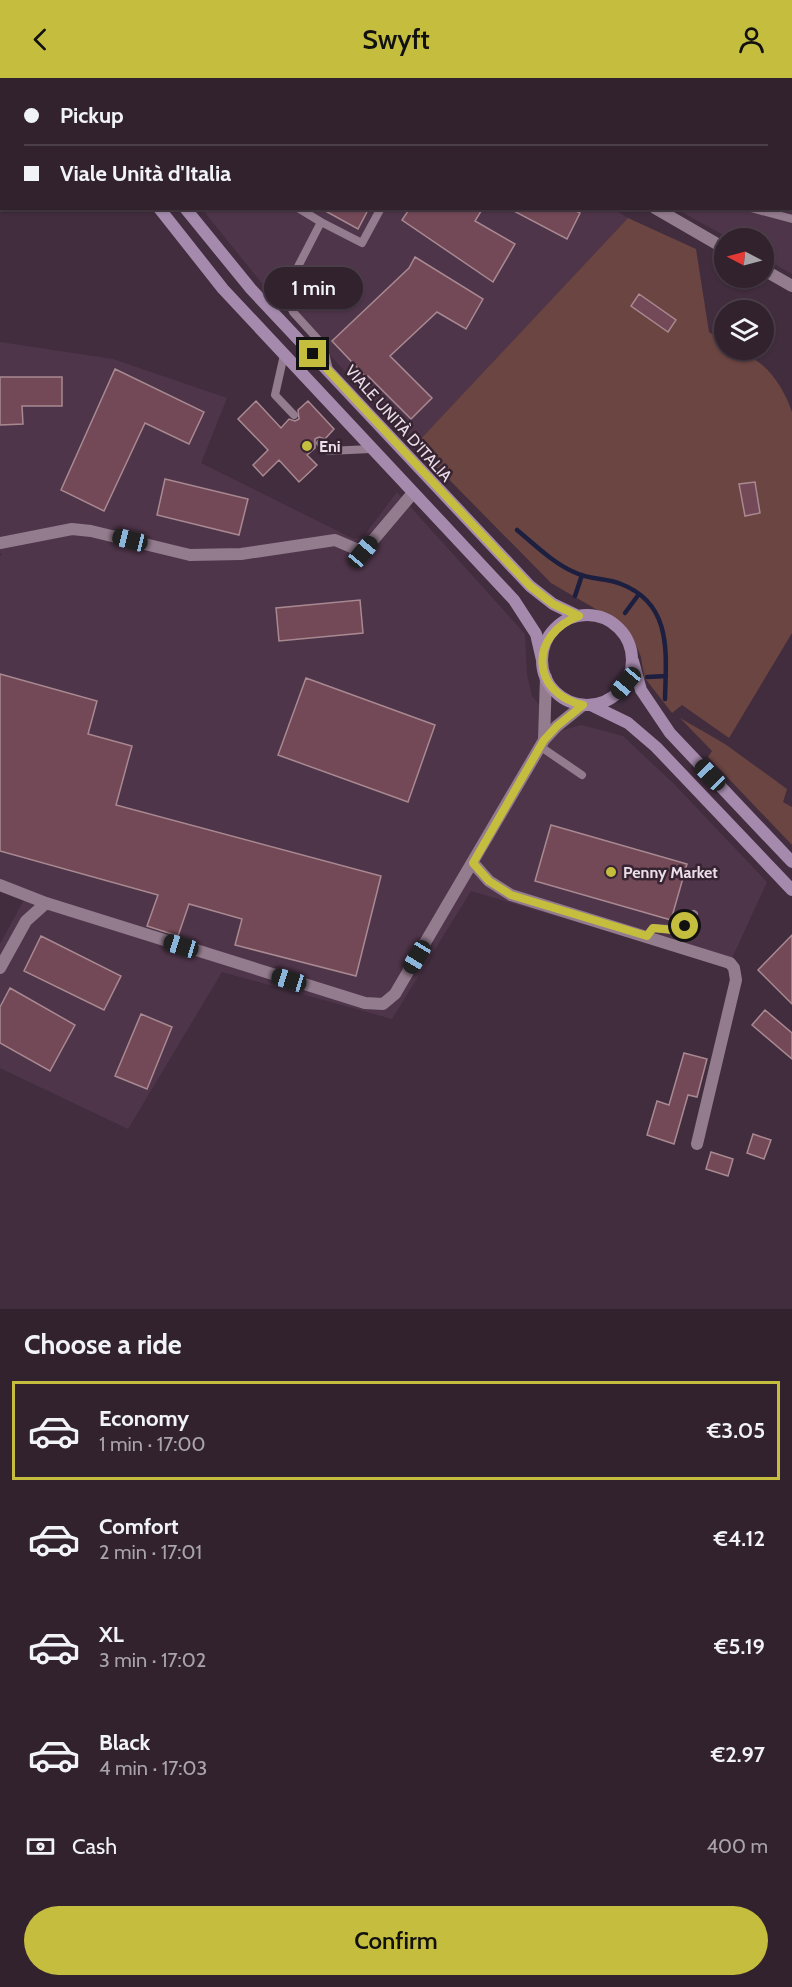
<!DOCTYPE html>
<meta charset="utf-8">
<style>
:root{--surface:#31222e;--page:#3d2f3a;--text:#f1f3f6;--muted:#a8a4aa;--line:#4c3f4a;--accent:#c4bd3e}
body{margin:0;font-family:Cabin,sans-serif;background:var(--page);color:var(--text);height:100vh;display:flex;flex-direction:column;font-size:22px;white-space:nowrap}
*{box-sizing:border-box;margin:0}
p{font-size:20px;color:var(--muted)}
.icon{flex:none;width:33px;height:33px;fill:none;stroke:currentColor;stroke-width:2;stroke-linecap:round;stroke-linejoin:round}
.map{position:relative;height:1231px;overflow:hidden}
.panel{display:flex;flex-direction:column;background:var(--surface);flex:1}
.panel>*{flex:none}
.top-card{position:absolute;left:0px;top:0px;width:792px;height:132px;box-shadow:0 2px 4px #0004,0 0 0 2px var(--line);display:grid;align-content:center;height:132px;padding:0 24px;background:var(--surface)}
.needle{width:39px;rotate:276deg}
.controls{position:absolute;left:714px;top:150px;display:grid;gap:12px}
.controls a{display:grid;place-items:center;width:60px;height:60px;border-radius:50%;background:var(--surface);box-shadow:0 2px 4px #0004,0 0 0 2px var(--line);font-size:30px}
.end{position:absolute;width:27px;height:27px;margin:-14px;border:8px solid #c4bd3e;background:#111;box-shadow:0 0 0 3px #111}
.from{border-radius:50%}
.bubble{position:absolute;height:42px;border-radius:21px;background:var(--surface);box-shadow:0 2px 4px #0004,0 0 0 2px var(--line);font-size:20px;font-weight:600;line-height:42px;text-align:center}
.car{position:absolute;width:18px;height:36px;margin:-18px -9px;border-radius:8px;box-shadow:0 0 4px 2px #0007;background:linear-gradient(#222 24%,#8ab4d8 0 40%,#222 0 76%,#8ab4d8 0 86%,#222 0)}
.top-card b{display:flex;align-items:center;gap:21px;height:57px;font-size:22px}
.top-card b+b{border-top:2px solid var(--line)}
.top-card i{width:15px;height:15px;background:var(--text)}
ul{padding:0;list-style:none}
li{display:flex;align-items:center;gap:18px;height:99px;margin:0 12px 9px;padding:0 12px;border:3px solid transparent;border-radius:0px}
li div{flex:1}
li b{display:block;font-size:22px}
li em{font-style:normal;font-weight:600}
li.current{border-color:var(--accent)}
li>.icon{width:54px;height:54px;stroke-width:1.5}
h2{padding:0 24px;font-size:27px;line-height:72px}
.pay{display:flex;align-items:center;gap:15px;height:66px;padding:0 24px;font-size:22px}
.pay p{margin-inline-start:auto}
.cta{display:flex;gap:12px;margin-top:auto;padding:12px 24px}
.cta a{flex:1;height:69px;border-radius:36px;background:var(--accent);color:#111;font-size:24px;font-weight:600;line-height:69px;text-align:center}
header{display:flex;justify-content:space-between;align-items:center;height:78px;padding:0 24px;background:var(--accent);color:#111;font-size:27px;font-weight:600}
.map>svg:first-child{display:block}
.built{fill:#4f354a}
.green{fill:#6b4541}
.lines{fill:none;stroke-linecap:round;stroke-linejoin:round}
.stream{stroke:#1d1f40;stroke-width:4.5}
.building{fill:#744957;stroke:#a88991;stroke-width:1.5}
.service{stroke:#937c8e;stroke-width:8}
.minor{stroke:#937c8e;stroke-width:12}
.secondary{stroke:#a58aad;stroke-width:12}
.rail{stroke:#b3a4b1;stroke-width:4.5;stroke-dasharray:12 6;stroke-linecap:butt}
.route{stroke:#c4bd3e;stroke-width:8}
.poi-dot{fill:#c4bd3e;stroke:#372433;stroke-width:2}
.labels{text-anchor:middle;stroke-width:5;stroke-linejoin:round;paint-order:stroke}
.street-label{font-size:16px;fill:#ebdee9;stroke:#372433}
.poi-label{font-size:16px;font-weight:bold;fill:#ebdee9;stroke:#372433;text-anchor:start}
</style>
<header><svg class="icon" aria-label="back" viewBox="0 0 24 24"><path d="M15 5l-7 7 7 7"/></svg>Swyft<svg class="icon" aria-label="person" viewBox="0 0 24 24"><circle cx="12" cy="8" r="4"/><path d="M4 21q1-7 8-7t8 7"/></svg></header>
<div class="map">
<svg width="792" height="1231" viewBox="0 0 792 1231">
<rect width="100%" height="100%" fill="#412d3e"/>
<path class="built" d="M129,0h255l3,1 -258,1z
M442,0h350v196l-28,-16v-20h-35l-53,-29 114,-1v-128z
M612,130l16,10 -213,227 -151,-159 -62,-77z
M0,264l113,17 114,39 -26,65 153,76 9,-2 34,-45 128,142 2,41 5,21 25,30 6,4 18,-5 42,11 51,48 93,98 -39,85 -257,-76 -79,128 -170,-47 -94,157 -128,-61v-124l26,-48 -26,-12v-327l2,-4h-2z"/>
<path class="green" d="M628,140l68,31 13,83 15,10v8c35,0 58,32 68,62v221l-63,105 -47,-33 -10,8 -28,-36 -3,-20 -8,-19 -15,-16 -67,-39 -136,-138z
M680,640l45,26 62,45 -4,13 9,5v38l-84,-88 4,-6z"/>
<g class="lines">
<path class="stream" d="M517,452c18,15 37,34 59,43 15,7 31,5 45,11 52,20 45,70 44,115
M575,518l7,-21
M625,535l14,-19
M647,599l19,-1"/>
</g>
<path class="building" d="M320,130h49l-11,21z
M410,130h73l-8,13 40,23 -22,38 -91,-62z
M508,130h63l9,5 -13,26z
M415,179l68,42 -17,30 -29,-17 -47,44 42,42 -21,21 -43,-43 -1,2 -35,-37 77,-73z
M639,216l37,26 -8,12 -37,-26z
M115,291l89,43 -15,32 -44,-21 -41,88 -43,-21z
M0,299h62v29h-40l1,18 -23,1z
M256,323l25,27 8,-9 6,2 4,-2 -1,-9 10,-9 26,28 -9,10 -6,-2 -4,2v9l-8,7 10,10 -18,17 -20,-22 -16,16 -10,-11 15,-15 -30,-31z
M165,401l83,20 -9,36 -82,-20z
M755,404l5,31 -15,3 -6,-32z
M360,522l3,33 -84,8 -3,-33z
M0,596l97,27 -9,33 44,12 -16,59 265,71 -25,100 -121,-31 7,-26 -53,-15 -11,32 -31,-10 11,-31 -158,-44z
M306,600l129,47 -27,77 -130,-47z
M551,747l136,39 -16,56 -136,-39z
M792,857v69l-34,-34z
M41,858l80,40 -17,34 -80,-39z
M10,910l65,37 -25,46 -50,-28v-36z
M765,932l27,23v26l-40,-34z
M141,936l31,13 -25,62 -32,-13z
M684,975l23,6 -10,38 -9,-2 -14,49 -27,-9 10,-34 12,4z
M753,1056l18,6 -7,19 -17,-6z
M711,1074l22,7 -5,17 -22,-7z"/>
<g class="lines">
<path class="service" d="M480,0l3,2
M298,130l23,14
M751,130l41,11
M284,277l-9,40 19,20
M329,292l-6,-25 -30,-33 -4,-9v-19l32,-62 41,21 19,-35
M320,365l8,8 43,-2
M541,669l41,28
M647,858l6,-8c19,1 31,5 41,-14"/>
<path class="minor" d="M414,0l2,2
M655,130l69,40
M764,192l28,16
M0,465l72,-14 19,2 99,24 51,-1 94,-14 28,12 50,-59
M544,662l2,-63
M473,785l16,18 22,14 219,68 4,5 2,12 -39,164
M0,807l46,18
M0,890l26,-47 20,-18 319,100 18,1 12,-10 149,-254 13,-14 26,-21"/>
<path class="secondary" d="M94,0l1,2
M117,0l1,2
M159,130l64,81 291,311 22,34 6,26
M185,130l66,81 279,297 23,18 25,12
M542 582a45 45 0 1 1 90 0a45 45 0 1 1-90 0Z
M633,583l8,29 29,43 122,129
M591,627l37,18 28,24 136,143"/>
<path class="rail" d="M622,0l6,2
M659,0l5,2
M691,0l5,2
M713,0l6,2
M749,0l8,2
M790,13l2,1
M790,29l2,1
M790,45l2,1
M790,63l2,1"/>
</g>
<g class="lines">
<path class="route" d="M313,276l217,232 23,18 26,12c-50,18 -49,77 4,89l-26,21 -13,14 -71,123 16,18 22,14 136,41 6,-8 19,2 13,-4"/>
</g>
<g class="poi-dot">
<circle cx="307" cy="368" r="6"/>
<circle cx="611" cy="794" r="6"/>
</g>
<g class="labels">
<g class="street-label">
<text transform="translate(399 345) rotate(48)" y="6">VIALE UNITÀ D'ITALIA</text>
</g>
<g class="poi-label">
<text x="319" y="374">Eni</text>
<text x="623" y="800">Penny Market</text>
</g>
</g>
</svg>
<div class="controls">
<a><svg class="needle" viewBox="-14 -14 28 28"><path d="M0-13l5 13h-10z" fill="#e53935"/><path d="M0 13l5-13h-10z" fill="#a8a4aa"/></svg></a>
<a><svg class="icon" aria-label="layers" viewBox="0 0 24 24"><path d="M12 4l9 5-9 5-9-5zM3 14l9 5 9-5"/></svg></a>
</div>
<i class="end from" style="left:685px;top:848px"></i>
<i class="end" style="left:313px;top:276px"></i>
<div class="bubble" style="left:264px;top:189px;width:99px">1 min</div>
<i class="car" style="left:130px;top:462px;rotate:284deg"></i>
<i class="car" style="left:363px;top:474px;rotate:40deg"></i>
<i class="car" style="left:626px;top:605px;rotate:220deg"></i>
<i class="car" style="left:710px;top:697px;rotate:316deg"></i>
<i class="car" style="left:181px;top:868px;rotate:287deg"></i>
<i class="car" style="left:417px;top:879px;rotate:211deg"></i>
<i class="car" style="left:289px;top:902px;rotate:287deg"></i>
<div class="top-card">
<b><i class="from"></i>Pickup</b>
<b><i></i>Viale Unità d'Italia</b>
</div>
</div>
<section class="panel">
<h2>Choose a ride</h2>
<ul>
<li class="current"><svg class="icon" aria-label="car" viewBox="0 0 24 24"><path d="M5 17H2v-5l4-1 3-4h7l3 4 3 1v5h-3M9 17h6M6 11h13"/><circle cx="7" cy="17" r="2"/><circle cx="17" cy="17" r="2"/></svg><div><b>Economy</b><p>1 min · 17:00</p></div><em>€3.05</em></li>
<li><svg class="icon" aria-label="car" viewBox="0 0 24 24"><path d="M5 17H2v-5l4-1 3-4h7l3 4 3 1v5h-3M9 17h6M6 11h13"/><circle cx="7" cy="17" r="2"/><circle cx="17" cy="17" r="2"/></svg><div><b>Comfort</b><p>2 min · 17:01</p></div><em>€4.12</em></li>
<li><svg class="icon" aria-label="car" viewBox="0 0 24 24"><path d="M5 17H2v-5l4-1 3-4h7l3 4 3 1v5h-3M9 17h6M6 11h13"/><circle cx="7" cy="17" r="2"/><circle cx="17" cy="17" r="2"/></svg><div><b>XL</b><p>3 min · 17:02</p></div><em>€5.19</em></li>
<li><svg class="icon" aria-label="car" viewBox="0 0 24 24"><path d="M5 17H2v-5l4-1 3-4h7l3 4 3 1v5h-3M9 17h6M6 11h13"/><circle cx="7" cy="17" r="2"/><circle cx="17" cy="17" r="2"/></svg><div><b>Black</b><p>4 min · 17:03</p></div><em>€2.97</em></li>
</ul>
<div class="pay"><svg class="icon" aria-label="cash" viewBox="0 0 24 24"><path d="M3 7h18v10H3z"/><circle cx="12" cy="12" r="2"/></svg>Cash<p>400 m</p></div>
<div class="cta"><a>Confirm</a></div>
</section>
